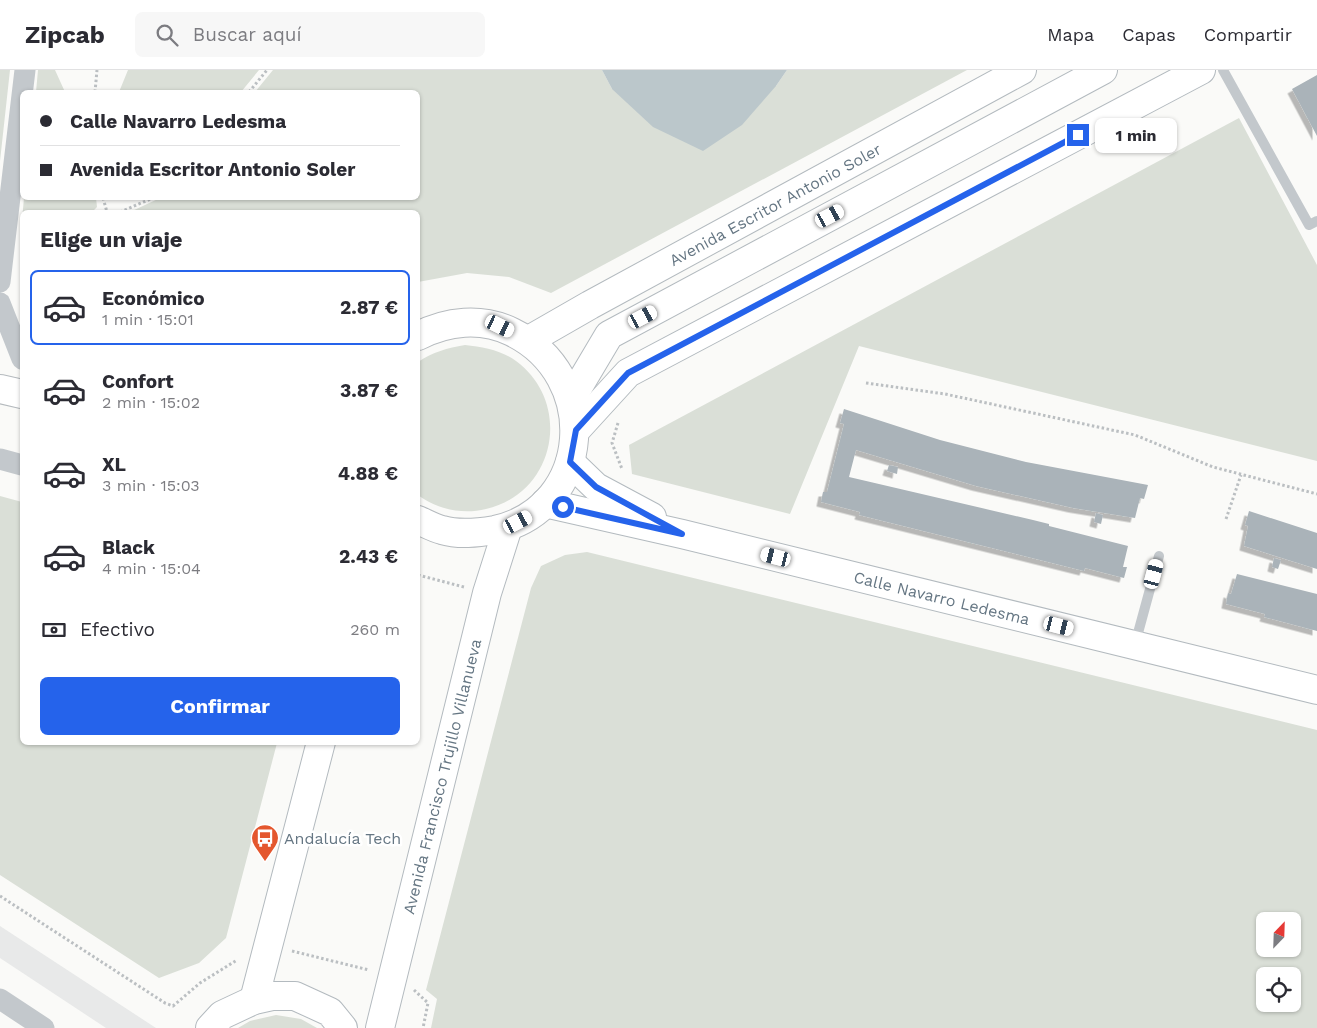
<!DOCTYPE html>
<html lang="es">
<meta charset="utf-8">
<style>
:root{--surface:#fff;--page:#f7f7f7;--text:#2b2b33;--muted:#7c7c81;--line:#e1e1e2;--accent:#2563eb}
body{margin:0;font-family:"Work Sans",sans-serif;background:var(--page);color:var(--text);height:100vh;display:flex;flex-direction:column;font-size:19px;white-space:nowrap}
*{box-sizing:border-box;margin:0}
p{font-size:16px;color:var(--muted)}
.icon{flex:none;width:28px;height:28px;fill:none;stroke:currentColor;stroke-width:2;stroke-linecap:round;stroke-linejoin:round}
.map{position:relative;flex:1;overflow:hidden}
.panel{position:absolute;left:20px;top:140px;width:400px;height:535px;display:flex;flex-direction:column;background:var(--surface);border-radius:8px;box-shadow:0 1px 4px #0004}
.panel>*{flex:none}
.hud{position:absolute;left:20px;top:20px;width:400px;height:110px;border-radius:8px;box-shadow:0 1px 4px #0004;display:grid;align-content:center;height:110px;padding:0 20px;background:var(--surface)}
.needle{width:32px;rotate:23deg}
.controls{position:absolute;left:1256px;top:842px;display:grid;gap:10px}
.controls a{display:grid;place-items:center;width:45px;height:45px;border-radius:8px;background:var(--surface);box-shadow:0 1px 4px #0004;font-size:25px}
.end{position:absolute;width:22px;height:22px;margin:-11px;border:6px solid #2563eb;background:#fff;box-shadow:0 0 0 2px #fff}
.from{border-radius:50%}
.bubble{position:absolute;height:35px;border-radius:8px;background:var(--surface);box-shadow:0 1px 4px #0004;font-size:16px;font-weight:700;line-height:35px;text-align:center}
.car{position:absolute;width:15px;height:30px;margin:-15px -8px;border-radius:6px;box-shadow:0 0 4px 1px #0007;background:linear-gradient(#fff 24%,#345 0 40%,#fff 0 76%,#345 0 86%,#fff 0)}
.hud b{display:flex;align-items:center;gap:18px;height:48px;font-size:19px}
.hud b+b{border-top:1px solid var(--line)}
.hud i{width:12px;height:12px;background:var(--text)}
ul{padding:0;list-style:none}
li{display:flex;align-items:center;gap:15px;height:75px;margin:0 10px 8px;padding:0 10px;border:2px solid transparent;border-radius:8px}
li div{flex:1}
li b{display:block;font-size:19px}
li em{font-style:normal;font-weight:700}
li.selected{border-color:var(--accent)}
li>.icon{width:45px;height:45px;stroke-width:1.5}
h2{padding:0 20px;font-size:22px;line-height:60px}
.pay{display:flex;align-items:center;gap:12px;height:55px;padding:0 20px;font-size:19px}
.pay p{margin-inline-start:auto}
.cta{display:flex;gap:10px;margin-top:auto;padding:10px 20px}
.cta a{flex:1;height:58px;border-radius:8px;background:var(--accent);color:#fff;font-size:20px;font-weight:700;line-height:58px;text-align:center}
header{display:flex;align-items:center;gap:30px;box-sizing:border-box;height:70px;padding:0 25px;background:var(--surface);border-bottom:1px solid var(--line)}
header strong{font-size:24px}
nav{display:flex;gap:28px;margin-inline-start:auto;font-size:18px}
.search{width:350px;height:45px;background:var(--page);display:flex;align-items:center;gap:12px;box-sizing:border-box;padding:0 18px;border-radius:8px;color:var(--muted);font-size:19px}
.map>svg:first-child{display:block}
.built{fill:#e8e9e9}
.green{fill:#dadfd7;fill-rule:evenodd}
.water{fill:#bbc7cb}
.building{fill:#aab3b9;filter:url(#shadow)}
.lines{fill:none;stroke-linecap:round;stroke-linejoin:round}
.secondary-casing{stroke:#b3babf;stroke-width:30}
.primary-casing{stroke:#b5babe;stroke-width:30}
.path{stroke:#bbbfc2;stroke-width:3;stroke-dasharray:2.5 2.5;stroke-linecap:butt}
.lane{stroke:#c3c8cc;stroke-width:10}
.street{stroke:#c3c8cc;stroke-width:21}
.secondary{stroke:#fff;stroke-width:28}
.primary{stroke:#fff;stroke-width:28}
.route{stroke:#2563eb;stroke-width:6}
.labels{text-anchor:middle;stroke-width:5;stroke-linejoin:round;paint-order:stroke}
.street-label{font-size:16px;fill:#657683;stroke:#fff}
.poi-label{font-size:16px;fill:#657683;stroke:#fff;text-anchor:start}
</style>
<header>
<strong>Zipcab</strong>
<div class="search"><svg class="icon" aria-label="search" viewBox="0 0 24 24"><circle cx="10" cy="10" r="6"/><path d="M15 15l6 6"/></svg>Buscar aquí</div>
<nav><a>Mapa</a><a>Capas</a><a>Compartir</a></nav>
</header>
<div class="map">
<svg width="1317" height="958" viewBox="0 0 1317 958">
<defs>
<filter id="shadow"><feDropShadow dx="-4.5" dy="4.5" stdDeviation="0" flood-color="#0004"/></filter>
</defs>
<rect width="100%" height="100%" fill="#fafaf8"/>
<path class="built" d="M0,856l156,102h-50l-106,-70z"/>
<path class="green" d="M0,0h10l-10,91z
M38,0h17l10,22h-29z
M128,0h131l-18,22h-122z
M273,0h329l10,19 164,-3 11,-16h180l-416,223 -42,-16 -42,-4 -49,9v-70h-288l30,-14h258v-106h-163z
M1239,48l78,147v196l-458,-115 -69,168 -158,-40 -3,-29z
M24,128h72l1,9 -5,5h-70v47v-39z
M465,275c18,2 36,5 51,16 57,42 40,132 -30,148 -24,6 -49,0 -68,-14v-133c15,-10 29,-14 47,-17z
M0,426l22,6v240l255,1 -51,195 -27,25 -40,15 -159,-103z
M587,482l730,178v298h-886l6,-29 -11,-9 105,-402 10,-22 24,-11zM1265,851h27v28h-27zM1265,906h27v28h-27z
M276,945l25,4 16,9h-79l12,-7z"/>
<path class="water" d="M602,0h185l-11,16 -34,39 -39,26 -50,-24 -41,-38z"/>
<path class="building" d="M1317,5v61l-25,-47z
M844,339l96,31 86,22 122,23 -4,14 -4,-1 -5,20 -62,-10 -97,-22 -120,-36 -7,27 184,43 16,4v2l79,20 -5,21h4l-3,11 -39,-10 -1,3 -225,-56 1,-3 -39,-10 2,-10h4l17,-68 -4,-1z
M889,395l9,2 -1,7 -10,-3z
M1249,441l68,22v36l-73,-23 4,-20 -3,-1z
M1096,443l7,2 -2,9 -7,-2z
M1274,488l7,2 -3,9 -6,-2z
M1237,504l80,20v37l-53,-14 1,-3 -39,-10 2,-11 3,1z"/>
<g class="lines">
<g class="secondary-casing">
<g id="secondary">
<path id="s1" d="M529,270l61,-35 432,-235"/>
<path d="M571,329l38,-64 494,-265"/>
<path d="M576,360l52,-57 573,-303"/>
<path d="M570,392l26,25 56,30"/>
<path id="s2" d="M545,433l137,31 635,156"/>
<path d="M254,930l67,-258"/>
<path d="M210,958l12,-13 32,-15 18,-4h23l35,16 13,16"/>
<path id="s3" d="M380,958l107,-435 21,-66"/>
</g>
</g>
<g class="primary-casing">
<path id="primary" d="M418,266c29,-15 63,-19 94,-4 89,43 82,176 -17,198 -18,3 -36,5 -53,0 -8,-2 -17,-7 -24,-10
M0,319l22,5"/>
</g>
<path class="path" d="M95,22l2,-22
M249,22l18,-22
M103,128l4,14
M120,142l33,-14
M866,313l79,11 190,41 78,32 104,27
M618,353l-6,20 10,26
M1226,449l15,-44
M418,505l46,12
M0,826l165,107 8,3 27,-23 37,-23
M292,881l77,19
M414,920l14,13 -5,25"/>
<path class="lane" d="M1223,0l86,155 8,-4
M1135,574l24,-88"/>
<path class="street" d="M0,212l25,-212
M0,233l22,56
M0,389l22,6
M0,929l44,29"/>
<use href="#secondary" class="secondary"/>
<use href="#primary" class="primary"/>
</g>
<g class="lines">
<path class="route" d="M563,437l119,27 -86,-47 -26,-25 6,-32 52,-57 450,-238"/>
</g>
<defs>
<g id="bus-pin" transform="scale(1.4375)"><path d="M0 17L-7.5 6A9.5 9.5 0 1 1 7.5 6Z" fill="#e4572e" stroke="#fff"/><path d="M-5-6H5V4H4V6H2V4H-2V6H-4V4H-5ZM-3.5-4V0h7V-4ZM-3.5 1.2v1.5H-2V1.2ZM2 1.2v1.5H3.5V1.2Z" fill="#fff"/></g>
</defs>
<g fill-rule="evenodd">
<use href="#bus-pin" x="265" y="768"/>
</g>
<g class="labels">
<g class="street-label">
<text dy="6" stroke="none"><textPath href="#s1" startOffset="281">Avenida Escritor Antonio Soler</textPath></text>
<text dy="6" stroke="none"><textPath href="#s2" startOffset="408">Calle Navarro Ledesma</textPath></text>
<text dy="6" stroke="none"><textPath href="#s3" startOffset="259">Avenida Francisco Trujillo Villanueva</textPath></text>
</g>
<g class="poi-label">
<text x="284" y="774">Andalucía Tech</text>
</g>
</g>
</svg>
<div class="controls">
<a><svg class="needle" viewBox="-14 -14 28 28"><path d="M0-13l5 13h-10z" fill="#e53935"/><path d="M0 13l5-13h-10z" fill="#7c7c81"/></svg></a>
<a><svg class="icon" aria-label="locate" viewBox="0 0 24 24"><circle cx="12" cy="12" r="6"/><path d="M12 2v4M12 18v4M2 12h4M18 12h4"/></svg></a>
</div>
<i class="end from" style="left:563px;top:437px"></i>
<i class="end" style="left:1078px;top:65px"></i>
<div class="bubble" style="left:1095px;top:48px;width:82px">1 min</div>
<i class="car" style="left:830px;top:146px;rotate:62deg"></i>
<i class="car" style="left:643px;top:247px;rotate:62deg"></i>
<i class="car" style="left:500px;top:256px;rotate:116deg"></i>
<i class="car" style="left:518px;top:452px;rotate:63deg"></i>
<i class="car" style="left:776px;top:487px;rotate:284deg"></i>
<i class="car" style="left:1154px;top:504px;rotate:15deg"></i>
<i class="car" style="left:1059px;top:556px;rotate:104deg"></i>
<div class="hud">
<b><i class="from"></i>Calle Navarro Ledesma</b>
<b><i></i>Avenida Escritor Antonio Soler</b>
</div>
<section class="panel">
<h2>Elige un viaje</h2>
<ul>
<li class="selected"><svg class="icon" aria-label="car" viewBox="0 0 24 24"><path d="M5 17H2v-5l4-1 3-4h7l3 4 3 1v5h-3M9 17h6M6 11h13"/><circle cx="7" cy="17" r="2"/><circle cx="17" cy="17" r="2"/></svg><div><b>Económico</b><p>1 min · 15:01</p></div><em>2.87 €</em></li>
<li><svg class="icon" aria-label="car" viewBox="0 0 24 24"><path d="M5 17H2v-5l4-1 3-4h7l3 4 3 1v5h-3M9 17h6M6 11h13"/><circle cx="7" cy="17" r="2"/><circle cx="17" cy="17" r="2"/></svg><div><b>Confort</b><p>2 min · 15:02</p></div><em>3.87 €</em></li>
<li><svg class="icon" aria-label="car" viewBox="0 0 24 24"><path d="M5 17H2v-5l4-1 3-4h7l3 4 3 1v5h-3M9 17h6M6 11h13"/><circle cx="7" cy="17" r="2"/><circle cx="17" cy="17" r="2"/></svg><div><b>XL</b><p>3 min · 15:03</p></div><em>4.88 €</em></li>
<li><svg class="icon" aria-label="car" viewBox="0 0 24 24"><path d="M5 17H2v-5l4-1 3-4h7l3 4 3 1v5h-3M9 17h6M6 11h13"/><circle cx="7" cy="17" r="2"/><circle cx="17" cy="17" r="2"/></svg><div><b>Black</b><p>4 min · 15:04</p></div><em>2.43 €</em></li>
</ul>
<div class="pay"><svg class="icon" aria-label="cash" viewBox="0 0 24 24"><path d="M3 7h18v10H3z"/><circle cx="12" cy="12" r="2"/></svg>Efectivo<p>260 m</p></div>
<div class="cta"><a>Confirmar</a></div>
</section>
</div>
